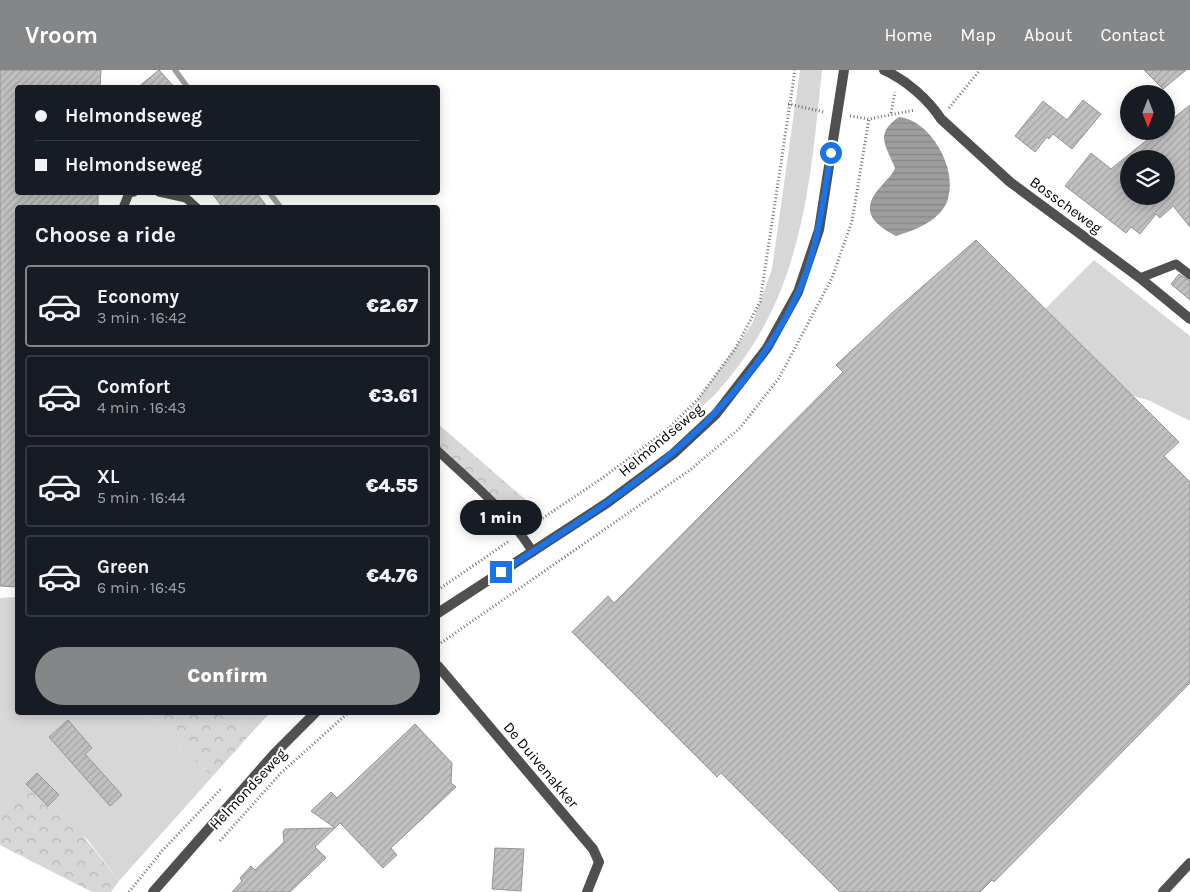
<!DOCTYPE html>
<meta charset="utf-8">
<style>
:root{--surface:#171b24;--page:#20242c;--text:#f1f3f6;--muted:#9ea1a6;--line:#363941;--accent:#858687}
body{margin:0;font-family:Karla,sans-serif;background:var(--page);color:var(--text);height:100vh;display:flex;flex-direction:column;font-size:19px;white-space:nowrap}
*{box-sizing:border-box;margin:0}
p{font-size:16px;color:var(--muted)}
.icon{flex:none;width:28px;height:28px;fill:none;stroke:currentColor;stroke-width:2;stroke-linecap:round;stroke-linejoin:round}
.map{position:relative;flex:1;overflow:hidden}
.details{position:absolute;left:15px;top:135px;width:425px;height:510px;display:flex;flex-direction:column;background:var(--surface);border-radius:5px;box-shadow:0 2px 12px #0003}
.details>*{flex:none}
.hud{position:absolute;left:15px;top:15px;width:425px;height:110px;border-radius:5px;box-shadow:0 2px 12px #0003;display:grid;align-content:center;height:110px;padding:0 20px;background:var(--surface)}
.needle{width:32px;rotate:180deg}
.buttons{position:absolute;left:1120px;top:15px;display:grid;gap:10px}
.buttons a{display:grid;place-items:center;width:55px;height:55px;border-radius:50%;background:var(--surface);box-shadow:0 2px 12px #0003;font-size:25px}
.end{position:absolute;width:22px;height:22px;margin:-11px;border:6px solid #1a73e8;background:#fff;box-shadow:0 0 0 2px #fff}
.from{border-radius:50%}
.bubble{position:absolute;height:35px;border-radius:18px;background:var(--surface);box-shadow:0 2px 12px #0003;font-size:16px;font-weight:800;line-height:35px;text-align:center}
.hud b{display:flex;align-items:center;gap:18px;height:48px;font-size:19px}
.hud b+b{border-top:1px solid var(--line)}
.hud i{width:12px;height:12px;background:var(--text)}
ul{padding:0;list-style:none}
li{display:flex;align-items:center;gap:15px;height:82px;margin:0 10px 8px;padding:0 10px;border:2px solid var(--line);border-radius:5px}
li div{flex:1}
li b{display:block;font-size:19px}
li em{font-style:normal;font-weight:800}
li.selected{border-color:var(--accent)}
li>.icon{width:45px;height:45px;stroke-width:1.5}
h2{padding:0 20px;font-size:22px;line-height:60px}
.primary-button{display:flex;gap:10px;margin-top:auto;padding:10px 20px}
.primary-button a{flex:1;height:58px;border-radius:30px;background:var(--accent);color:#fff;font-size:20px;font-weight:800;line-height:58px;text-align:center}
header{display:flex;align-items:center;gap:30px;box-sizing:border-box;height:70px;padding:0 25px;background:var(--accent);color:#fff}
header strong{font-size:24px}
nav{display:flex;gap:28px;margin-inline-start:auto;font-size:18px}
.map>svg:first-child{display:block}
.green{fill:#d7d7d7}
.forest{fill:url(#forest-crowns)}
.water{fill:url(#water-rules)}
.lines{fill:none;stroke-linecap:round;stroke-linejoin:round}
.stream{stroke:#9e9e9e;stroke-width:5.5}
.building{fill:url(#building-hatch);stroke:#949494;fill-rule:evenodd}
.path{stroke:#727272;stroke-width:3;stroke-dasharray:1 2.5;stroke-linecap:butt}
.service{stroke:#505050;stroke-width:9}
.minor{stroke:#505050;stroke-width:10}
.tertiary{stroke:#505050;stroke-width:10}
.route{stroke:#1a73e8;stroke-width:6}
.labels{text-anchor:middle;stroke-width:4;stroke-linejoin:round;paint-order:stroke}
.street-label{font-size:15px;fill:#000;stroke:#fff}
</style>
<header>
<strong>Vroom</strong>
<nav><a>Home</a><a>Map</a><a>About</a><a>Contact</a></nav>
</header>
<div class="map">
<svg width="1190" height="822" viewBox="0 0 1190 822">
<defs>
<pattern id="forest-crowns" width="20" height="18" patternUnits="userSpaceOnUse" patternTransform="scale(1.25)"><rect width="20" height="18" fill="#d7d7d7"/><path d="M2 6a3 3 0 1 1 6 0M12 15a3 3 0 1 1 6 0" fill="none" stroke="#b7b7b7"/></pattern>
<pattern id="water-rules" width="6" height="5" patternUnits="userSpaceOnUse" patternTransform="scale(1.25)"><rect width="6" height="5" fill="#9e9e9e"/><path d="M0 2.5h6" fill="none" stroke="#868686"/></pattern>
<pattern id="building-hatch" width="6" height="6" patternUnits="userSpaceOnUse" patternTransform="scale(1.25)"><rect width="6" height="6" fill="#c0c0c0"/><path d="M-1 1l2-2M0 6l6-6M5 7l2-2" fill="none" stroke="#a3a3a3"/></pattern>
</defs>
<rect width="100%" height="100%" fill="#fff"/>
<path class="green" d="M800,0h22c-11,106 -18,210 -85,298 -17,22 -30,37 -54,52l69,-96 20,-55z
M1094,190l96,76v85l-42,-21 -26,-7 -82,-79z
M17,527l1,115 128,1 66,64 -93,104 -32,-42 -62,-54 -25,30v-217z
M234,643h36l-16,17z"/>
<path class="forest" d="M438,354l95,82 -21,14 -74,-63z
M146,643h88l20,17 -42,47z
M36,711l5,2 78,98 -8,11h-19l-92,-47v-30l25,-30z"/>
<path class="water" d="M899,47c31,3 59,51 49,82 -7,22 -33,31 -52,37 -27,-14 -36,-28 -13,-52 5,-6 9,-9 12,-16 -9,-23 -21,-34 4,-51z"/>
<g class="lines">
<path class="stream" d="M175,0l13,18
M269,122l12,16"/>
</g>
<path class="building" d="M0,0h101l-1,18h-82v104h80v16h-80v379l-18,-1z
M159,0l16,18h-38z
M1144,0h42l-23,19z
M1083,30l18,14 -29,35 -19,-15 -4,5 -2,-2 -12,15 -20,-16 28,-35 24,19z
M1190,35v122l-17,-21 -13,12 -4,-4 -16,20 -9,-7 -5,6 -61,-47 26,-33 20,16 47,-38h8v-7zM1129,89h37v37h-37z
M211,122h45l12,16h-45z
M976,170l203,202 -15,14 26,26v201l-196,199 -2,-2 -12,12h-140l-119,-119 -4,4 -145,-145 36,-36 6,7 229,-231 -7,-7 56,-52z
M1179,204l11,7v19l-19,-16z
M68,650l24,28 -7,6 37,41 -12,11 -61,-69z
M415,654l37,39 -1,20 5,4 -65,61 6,7 -14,13 -43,-45 -25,24 11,11 -36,34h-58l10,-11 -2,-3 11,-12 4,4 29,-28 -1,-10 2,-3 50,-1 -24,-17 20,-19 6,6z
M37,703l22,22 -11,11 -22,-22z
M495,778l29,1 -3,42 -29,-2z"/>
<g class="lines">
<path class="path" d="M788,34l36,8
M949,38l31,-38
M891,43l4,-21
M850,46l19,3 46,-9
M531,456l70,-47 67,-50 30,-30 37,-50 25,-47 35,-232
M438,520l71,-49
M438,575l252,-175 50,-42 39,-50 53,-100 20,-57 17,-102
M220,771l61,-68 68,-61
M129,822l33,-41 59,-62"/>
<path class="service" d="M159,122l27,6 11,10
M123,138l6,-15 5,-1
M1140,208l36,-14 14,11
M438,381c34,32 70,61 95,101"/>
<path class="minor" d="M884,0c22,10 44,29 57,49l69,63 130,96 50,41
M438,596l155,183 6,13 -12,30
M1163,822l27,-29"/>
<path class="tertiary" d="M438,543l169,-110 66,-49 43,-40 51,-66 31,-56 21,-62 25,-160
M153,822l121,-138 42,-42"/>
</g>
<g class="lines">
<path class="route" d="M501,502c118,-76 235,-145 297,-279 20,-44 25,-93 33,-140"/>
</g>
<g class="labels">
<g class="street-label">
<text transform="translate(1066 135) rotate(36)" y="5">Bosscheweg</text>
<text transform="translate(661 370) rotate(-40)" y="5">Helmondseweg</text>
<text transform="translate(541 695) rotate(50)" y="5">De Duivenakker</text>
<text transform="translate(248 719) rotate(-47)" y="5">Helmondseweg</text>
</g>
</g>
</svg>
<div class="buttons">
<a><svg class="needle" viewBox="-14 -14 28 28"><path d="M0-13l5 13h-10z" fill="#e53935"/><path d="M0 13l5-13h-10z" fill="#9ea1a6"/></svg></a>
<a><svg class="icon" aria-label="layers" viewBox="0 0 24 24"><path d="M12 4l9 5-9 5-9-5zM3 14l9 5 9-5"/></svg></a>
</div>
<i class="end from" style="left:831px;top:83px"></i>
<i class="end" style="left:501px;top:502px"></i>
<div class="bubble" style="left:460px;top:430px;width:82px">1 min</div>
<div class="hud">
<b><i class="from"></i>Helmondseweg</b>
<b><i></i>Helmondseweg</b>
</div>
<section class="details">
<h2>Choose a ride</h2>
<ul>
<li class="selected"><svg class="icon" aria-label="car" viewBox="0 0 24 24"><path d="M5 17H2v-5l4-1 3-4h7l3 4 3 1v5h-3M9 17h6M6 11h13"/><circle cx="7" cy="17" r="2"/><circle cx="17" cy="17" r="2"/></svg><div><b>Economy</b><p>3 min · 16:42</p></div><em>€2.67</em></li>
<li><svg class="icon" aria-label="car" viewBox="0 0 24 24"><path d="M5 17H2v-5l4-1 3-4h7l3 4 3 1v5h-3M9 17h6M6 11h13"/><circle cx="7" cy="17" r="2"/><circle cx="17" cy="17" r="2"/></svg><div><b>Comfort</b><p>4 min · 16:43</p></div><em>€3.61</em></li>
<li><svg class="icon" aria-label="car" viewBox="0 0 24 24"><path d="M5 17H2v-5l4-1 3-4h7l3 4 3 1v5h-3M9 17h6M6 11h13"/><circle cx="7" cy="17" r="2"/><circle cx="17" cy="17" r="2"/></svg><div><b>XL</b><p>5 min · 16:44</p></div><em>€4.55</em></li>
<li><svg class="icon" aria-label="car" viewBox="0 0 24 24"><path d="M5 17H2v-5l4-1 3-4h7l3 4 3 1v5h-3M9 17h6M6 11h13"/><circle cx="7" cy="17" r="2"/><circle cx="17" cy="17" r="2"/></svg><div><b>Green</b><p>6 min · 16:45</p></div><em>€4.76</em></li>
</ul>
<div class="primary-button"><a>Confirm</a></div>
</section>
</div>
